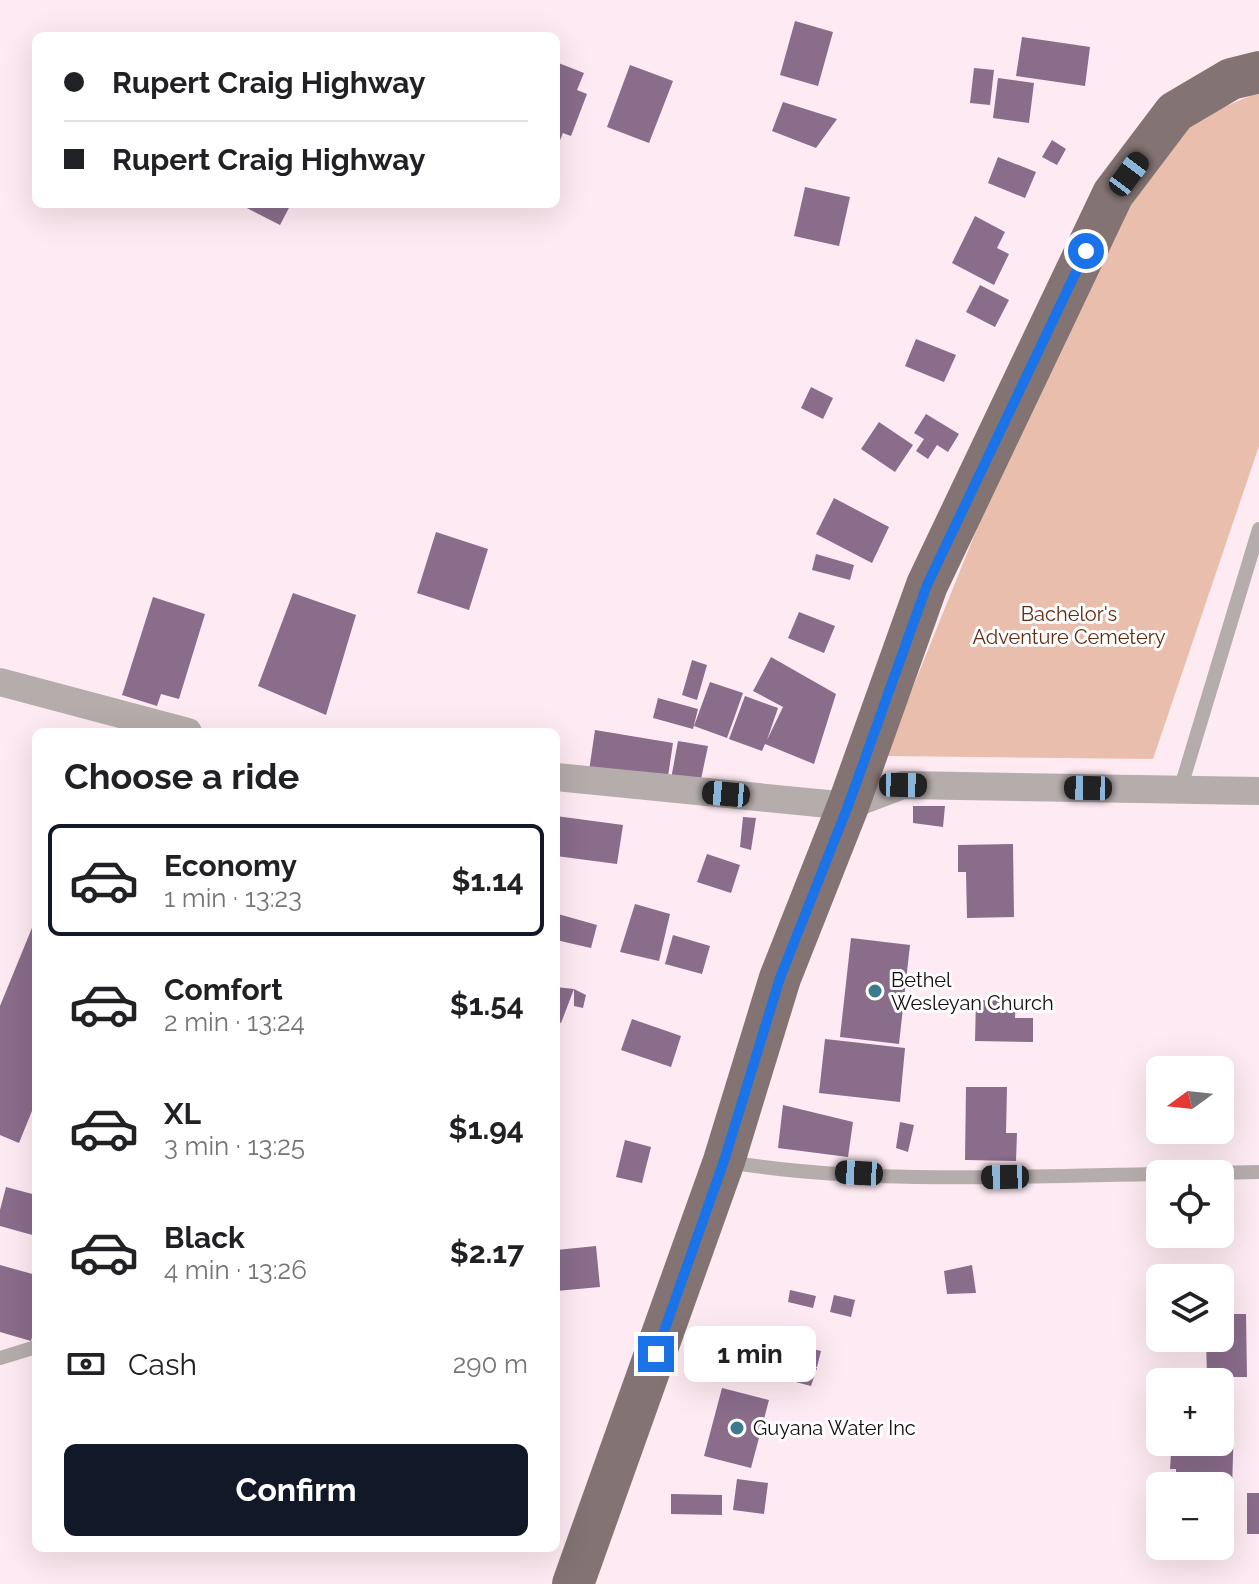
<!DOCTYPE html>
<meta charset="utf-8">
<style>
:root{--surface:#fff;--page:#f2f2f2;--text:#202124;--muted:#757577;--line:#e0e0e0;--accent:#111827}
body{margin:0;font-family:Raleway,sans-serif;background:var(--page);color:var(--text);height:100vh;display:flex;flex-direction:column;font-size:30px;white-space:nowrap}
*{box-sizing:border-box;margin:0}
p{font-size:26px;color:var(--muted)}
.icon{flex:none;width:44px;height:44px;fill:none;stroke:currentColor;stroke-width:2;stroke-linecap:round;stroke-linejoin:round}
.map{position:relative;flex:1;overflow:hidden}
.drawer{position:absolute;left:32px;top:728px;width:528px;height:824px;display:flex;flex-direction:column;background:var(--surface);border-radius:12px;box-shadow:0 8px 32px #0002}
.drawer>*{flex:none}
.guide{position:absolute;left:32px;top:32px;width:528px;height:176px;border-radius:12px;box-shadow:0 8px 32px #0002;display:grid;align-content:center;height:176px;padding:0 32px;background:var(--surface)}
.needle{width:52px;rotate:255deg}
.controls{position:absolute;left:1146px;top:1056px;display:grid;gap:16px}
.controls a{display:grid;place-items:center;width:88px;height:88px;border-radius:12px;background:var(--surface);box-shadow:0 8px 32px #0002;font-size:40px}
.end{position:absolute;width:36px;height:36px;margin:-18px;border:10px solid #1a73e8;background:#fff;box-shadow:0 0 0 4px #fff}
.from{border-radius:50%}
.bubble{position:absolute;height:56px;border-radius:12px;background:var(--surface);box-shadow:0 8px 32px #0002;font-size:26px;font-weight:700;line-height:56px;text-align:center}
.car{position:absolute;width:24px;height:48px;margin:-24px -12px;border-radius:10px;box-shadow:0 0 6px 2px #0007;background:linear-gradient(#222 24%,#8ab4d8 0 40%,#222 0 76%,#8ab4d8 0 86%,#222 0)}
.guide b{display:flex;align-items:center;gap:28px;height:76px;font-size:30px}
.guide b+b{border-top:2px solid var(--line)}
.guide i{width:20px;height:20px;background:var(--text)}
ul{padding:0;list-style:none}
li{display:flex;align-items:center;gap:24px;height:112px;margin:0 16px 12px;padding:0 16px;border:4px solid transparent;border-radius:12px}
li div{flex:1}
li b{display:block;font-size:30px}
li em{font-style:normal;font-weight:700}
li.current{border-color:var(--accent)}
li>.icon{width:72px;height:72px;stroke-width:1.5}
h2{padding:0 32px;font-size:36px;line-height:96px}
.pay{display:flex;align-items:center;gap:20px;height:88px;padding:0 32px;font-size:30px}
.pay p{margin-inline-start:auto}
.primary-button{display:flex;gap:16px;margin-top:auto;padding:16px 32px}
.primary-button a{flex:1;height:92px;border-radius:12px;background:var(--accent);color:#fff;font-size:32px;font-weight:700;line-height:92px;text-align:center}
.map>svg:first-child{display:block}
.green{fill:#e9bead}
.building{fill:#8a6c8b}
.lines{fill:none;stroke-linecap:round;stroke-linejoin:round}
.service{stroke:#b5acac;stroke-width:14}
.minor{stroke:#b5acac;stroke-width:28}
.primary{stroke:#837373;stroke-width:42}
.route{stroke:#1a73e8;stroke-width:10}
.poi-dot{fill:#3c7b8f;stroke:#fefefe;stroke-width:3}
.labels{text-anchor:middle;stroke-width:6;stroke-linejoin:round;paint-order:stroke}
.park-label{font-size:20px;fill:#622a10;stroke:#fefefe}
.poi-label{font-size:20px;fill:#120c0e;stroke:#fefefe;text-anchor:start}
</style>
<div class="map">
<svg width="1259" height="1584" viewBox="0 0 1259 1584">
<rect width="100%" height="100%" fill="#feeaf2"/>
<path class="green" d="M1259,92v354l-106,313 -268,-3 111,-274 136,-292 55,-67z"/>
<path class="building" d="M795,21l38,11 -15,54 -38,-11z
M1022,37l68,10 -5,39 -69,-10z
M556,62l28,11 -7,17 10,4 -16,42 -8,-3 -7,17z
M630,65l43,16 -24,62 -42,-16z
M974,68l20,2 -4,35 -20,-2z
M998,78l36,5 -5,40 -36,-5z
M783,102l54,17 -21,29 -44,-17z
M1052,140l14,9 -9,16 -15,-8z
M998,157l38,15 -11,26 -37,-15z
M805,187l45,10 -11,49 -45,-10z
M239,204h52l-11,21z
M975,216l30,16 -8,16 12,6 -15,31 -42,-22z
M980,285l29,15 -14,27 -29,-15z
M916,339l40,16 -12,27 -39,-16z
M811,387l22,11 -10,21 -22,-11z
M926,414l33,20 -11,18 -11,-7 -9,14 -12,-8 8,-12 -10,-6z
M879,422l34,23 -18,27 -34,-23z
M834,498l55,29 -17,36 -56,-29z
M436,532l52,17 -19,61 -52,-17z
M816,554l38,11 -4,15 -38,-10z
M293,593l63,22 -30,100 -68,-29z
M153,597l52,17 -26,85 -18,-5 -4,12 -35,-11z
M799,612l36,14 -11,27 -36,-15z
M771,657l65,37 -22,70 -49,-20 -3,7 -33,-12 16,-43 33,12 -11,32 16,-33 -30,-16z
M692,660l15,5 -10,35 -15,-5z
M710,682l33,11 -16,45 -33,-12z
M658,698l40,11 -5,20 -40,-11z
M595,730l78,13 -6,40 -78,-12z
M678,741l30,5 -8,38 -29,-5z
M913,806h32l-2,21 -30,-4z
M556,816l67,9 -6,39 -61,-8z
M743,817l13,1 -5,32 -11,-3z
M1013,844l1,73 -47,1 -1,-46h-8v-27z
M707,854l33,11 -9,28 -34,-11z
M635,904l35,10 -11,47 -39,-9z
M558,914l39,11 -6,23 -35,-8z
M36,918v183l-17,42 -19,-8v-129z
M673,935l37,11 -8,28 -37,-10z
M851,938l59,7 -11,99 -59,-7z
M556,987l18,2 12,6 -3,13 -9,-2v-17l-13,34 -5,-2z
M976,1000l40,1 -1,17h18v24l-58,-1z
M632,1019l49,17 -10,31 -50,-17z
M825,1039l80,9 -5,54 -81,-9z
M966,1087h41l-1,46h11l-1,28 -51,-1z
M783,1105l70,17 -5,35 -70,-9z
M900,1122l14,3 -6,27 -12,-4z
M625,1140l26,7 -9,36 -26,-6z
M6,1187l30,8v41l-36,-10v-16z
M596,1246l4,41 -44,4v-41z
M0,1265l36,10v49l-5,17 -31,-9z
M972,1265l4,28 -29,1 -3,-23z
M790,1290l26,6 -3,12 -25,-6z
M834,1295l21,5 -4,17 -21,-5z
M1220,1314h26l1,63h-40l-1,-39h14z
M798,1345l23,6 -4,16 -23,-7z
M793,1362l24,6 -6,18 -23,-6z
M722,1388l47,12 -18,68 -47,-12z
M1220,1421l14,1 -2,67 -64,-3v-9h8v-8h-6l1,-15h9l1,-12h39z
M737,1479l31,4 -4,31 -31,-4z
M1247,1493h12v41h-12z
M671,1494l51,1v20l-51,-1z"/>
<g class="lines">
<path class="service" d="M1180,790l79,-261
M728,1162c142,23 289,14 432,12
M1163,1174l96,-2
M0,1358l36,-11"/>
<path class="minor" d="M0,682l188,50
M556,777l292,29 55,-21 356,6"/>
<path class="primary" d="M573,1584l151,-423 56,-183 68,-172 79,-221 186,-391 62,-82 56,-33 28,-7"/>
</g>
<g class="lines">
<path class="route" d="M656,1354l68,-193 56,-183 68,-172 79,-221 159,-334"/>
</g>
<g class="poi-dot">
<circle cx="875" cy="991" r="8"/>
<circle cx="737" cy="1428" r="8"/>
</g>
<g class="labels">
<g class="park-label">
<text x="1069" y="621">Bachelor's<tspan x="1069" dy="23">Adventure Cemetery</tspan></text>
</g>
<g class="poi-label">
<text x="891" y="987">Bethel<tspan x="891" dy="23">Wesleyan Church</tspan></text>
<text x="753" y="1435">Guyana Water Inc</text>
</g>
</g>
</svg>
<div class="controls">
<a><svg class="needle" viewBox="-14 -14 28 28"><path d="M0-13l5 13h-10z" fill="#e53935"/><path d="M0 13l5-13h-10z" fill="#757577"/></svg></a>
<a><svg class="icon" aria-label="locate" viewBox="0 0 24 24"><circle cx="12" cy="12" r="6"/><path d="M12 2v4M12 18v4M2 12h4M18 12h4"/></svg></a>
<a><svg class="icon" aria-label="layers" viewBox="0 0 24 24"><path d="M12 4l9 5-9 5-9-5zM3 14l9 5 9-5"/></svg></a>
<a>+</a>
<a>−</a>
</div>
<i class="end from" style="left:1086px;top:251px"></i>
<i class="end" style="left:656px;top:1354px"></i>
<div class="bubble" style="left:684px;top:1326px;width:132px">1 min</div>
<i class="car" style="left:1129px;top:174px;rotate:37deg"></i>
<i class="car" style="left:903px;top:785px;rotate:91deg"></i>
<i class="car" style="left:1088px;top:788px;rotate:271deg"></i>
<i class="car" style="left:726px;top:794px;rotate:275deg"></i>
<i class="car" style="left:859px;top:1173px;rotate:273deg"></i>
<i class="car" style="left:1005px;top:1177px;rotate:269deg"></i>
<div class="guide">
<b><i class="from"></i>Rupert Craig Highway</b>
<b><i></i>Rupert Craig Highway</b>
</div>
<section class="drawer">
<h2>Choose a ride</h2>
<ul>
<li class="current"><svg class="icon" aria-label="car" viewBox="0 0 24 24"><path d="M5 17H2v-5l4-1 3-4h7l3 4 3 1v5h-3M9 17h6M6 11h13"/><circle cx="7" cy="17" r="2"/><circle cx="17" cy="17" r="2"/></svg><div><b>Economy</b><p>1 min · 13:23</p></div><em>$1.14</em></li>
<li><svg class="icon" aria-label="car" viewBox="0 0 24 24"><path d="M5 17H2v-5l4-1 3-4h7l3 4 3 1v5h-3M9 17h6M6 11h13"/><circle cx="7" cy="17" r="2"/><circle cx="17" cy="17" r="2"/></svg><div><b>Comfort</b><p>2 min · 13:24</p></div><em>$1.54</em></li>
<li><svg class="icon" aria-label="car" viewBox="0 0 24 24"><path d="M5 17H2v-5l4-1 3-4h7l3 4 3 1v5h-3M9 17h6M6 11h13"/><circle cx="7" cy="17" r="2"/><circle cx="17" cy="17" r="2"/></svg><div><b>XL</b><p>3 min · 13:25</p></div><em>$1.94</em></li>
<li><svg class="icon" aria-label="car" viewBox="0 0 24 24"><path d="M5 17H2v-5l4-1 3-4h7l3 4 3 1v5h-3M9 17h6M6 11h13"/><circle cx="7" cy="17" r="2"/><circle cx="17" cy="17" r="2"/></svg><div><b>Black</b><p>4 min · 13:26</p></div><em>$2.17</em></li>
</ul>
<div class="pay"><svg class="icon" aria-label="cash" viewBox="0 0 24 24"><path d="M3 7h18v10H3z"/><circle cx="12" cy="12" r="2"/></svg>Cash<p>290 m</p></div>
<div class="primary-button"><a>Confirm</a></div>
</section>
</div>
